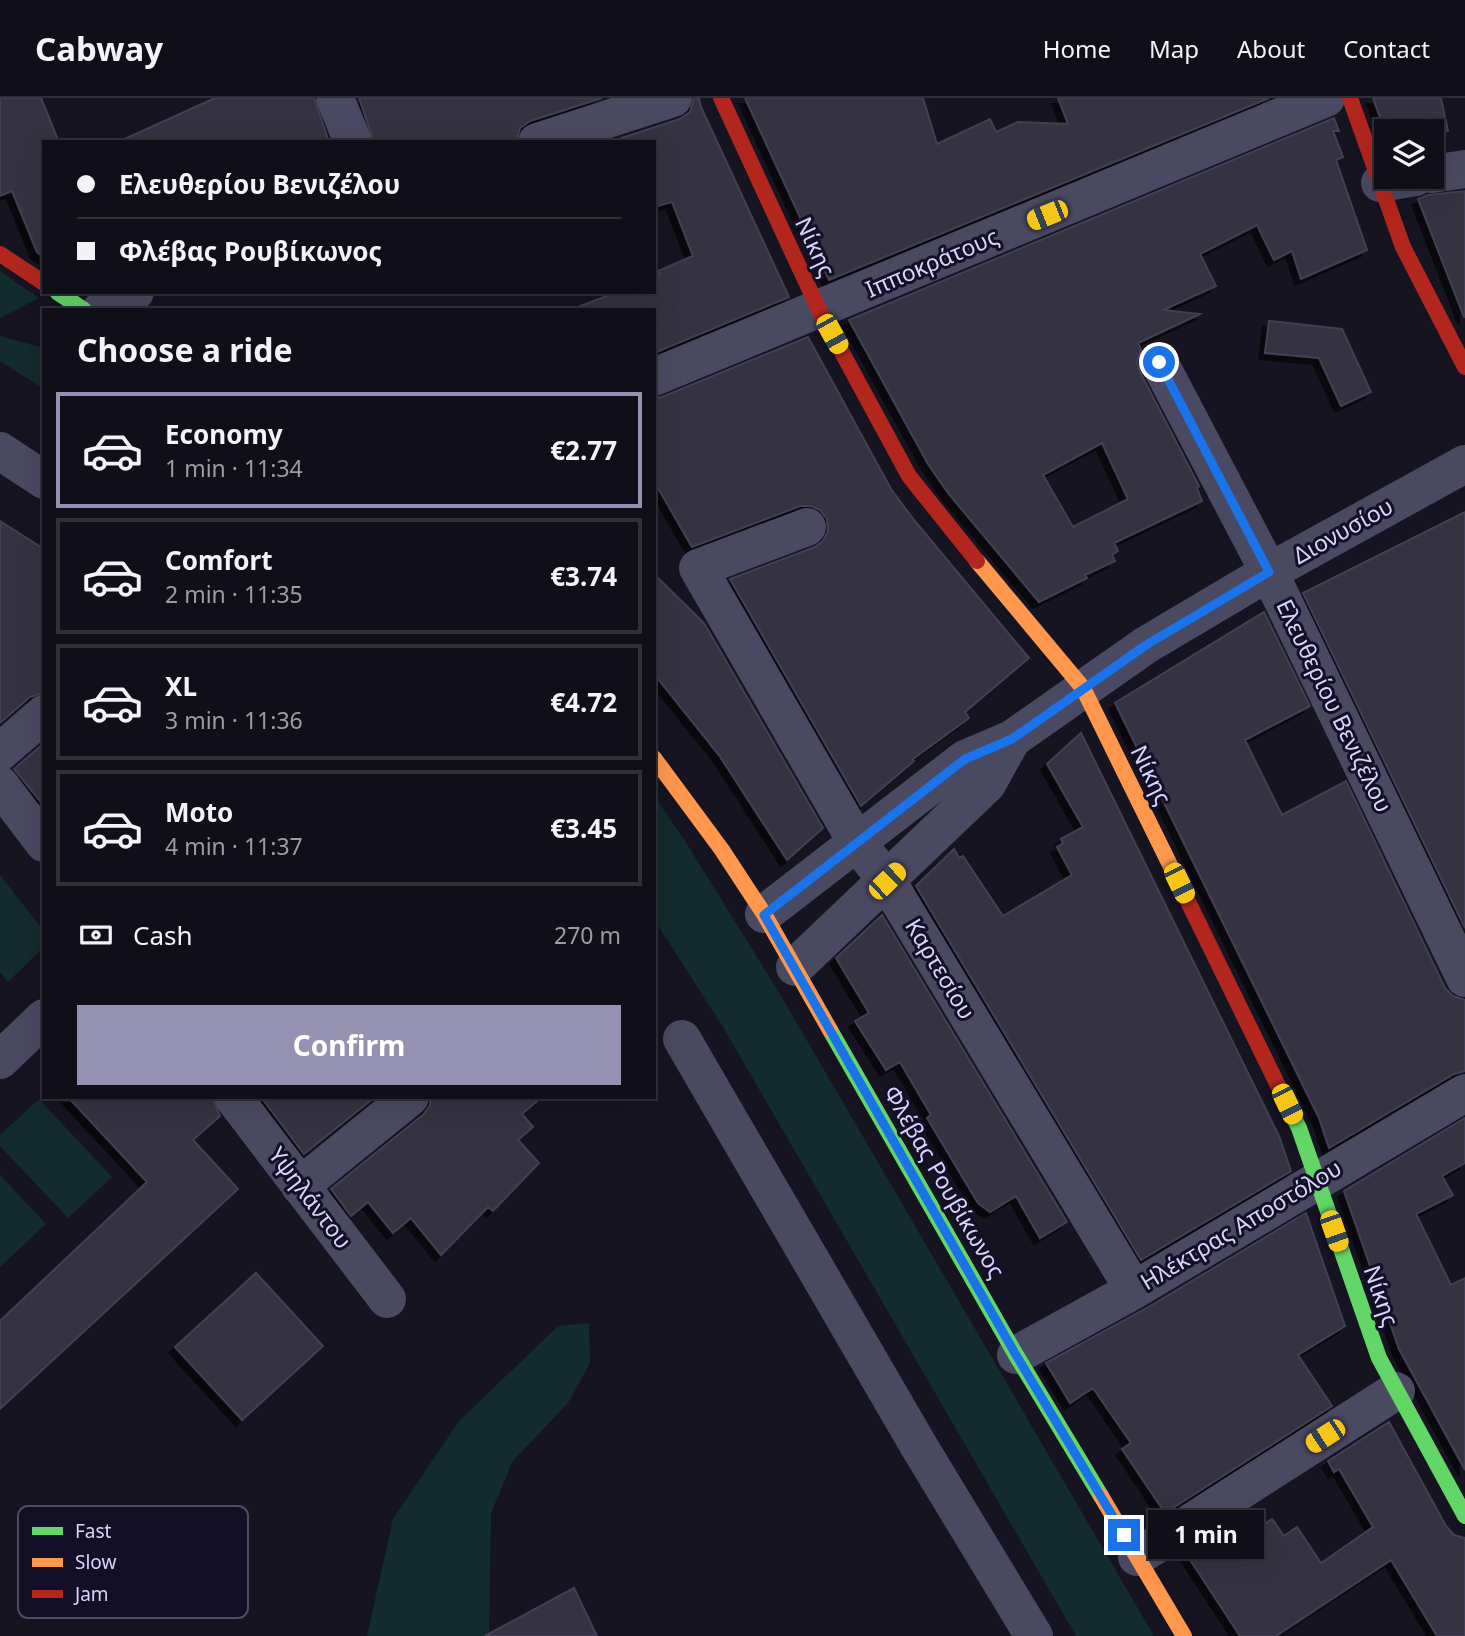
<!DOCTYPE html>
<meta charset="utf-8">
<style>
:root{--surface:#100f19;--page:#191822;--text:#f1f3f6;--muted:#9c9ca2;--line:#302f38;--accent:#9591b1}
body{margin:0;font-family:"Noto Sans",sans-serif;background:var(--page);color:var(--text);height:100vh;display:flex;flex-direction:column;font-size:26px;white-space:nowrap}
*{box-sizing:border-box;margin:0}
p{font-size:23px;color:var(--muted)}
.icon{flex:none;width:38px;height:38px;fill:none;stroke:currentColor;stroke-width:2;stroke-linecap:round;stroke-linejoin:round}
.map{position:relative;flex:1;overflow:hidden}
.sheet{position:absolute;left:42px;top:210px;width:614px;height:791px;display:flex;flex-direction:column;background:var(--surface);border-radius:0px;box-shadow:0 7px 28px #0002,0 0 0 2px var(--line)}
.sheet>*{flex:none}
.guide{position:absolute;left:42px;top:42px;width:614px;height:154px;border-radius:0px;box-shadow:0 7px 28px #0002,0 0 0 2px var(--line);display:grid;align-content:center;height:154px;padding:0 35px;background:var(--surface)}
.tools{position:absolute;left:1374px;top:21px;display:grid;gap:14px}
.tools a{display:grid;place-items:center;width:70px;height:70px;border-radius:0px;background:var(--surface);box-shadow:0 7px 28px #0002,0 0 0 2px var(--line);font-size:35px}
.end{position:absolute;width:32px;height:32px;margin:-16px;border:9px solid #1a73e8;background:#fff;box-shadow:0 0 0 4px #fff}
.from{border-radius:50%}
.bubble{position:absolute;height:49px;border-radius:0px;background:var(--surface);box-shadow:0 7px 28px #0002,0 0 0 2px var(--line);font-size:23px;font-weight:700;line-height:49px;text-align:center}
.car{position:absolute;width:21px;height:42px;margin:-21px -10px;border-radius:9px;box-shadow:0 0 5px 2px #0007;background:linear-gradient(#f5c518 24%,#345 0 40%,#f5c518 0 76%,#345 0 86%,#f5c518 0)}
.guide b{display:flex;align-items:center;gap:24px;height:66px;font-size:26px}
.guide b+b{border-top:2px solid var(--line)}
.guide i{width:18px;height:18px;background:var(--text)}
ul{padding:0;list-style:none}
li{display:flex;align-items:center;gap:21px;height:116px;margin:0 14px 10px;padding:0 21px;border:4px solid var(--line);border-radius:0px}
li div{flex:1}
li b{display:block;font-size:26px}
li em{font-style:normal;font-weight:700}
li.current{border-color:var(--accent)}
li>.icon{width:63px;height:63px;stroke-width:1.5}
h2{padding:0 35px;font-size:32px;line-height:84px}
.pay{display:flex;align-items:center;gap:18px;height:77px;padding:0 35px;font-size:26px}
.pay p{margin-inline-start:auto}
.cta{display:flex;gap:14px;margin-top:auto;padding:14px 35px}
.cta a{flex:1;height:80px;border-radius:0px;background:var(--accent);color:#fff;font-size:28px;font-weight:700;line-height:80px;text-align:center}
header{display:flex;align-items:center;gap:42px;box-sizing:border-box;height:98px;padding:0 35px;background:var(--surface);border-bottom:2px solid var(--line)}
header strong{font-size:33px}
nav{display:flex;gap:38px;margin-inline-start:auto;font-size:24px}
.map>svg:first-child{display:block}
.green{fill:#132c2d}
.building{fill:#343243;stroke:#433f54;stroke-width:2;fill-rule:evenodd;filter:url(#shadow)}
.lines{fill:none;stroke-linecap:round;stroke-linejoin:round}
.street{stroke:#4a4962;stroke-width:38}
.fast{stroke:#63d668;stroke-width:16}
.slow{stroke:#ff974d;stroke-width:16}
.jam{stroke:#b3261e;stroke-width:16}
.route{stroke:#1a73e8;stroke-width:9}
.labels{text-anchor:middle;stroke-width:6;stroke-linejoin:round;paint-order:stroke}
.street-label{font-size:23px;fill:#d9d4ff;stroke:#130f26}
.key{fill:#130f26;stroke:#4e4a67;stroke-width:2}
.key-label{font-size:19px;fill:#d9d4ff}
</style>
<header>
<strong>Cabway</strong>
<nav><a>Home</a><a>Map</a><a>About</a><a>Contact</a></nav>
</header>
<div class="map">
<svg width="1465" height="1538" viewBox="0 0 1465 1538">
<defs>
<filter id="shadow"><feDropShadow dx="-6" dy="6" stdDeviation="0" flood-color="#0009"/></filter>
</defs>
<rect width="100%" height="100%" fill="#161421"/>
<path class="green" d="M0,173l39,27 -39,20z
M0,238l44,12v41l-44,-28z
M655,699l28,41 94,151 377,647h-78l-353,-609 -68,-106z
M0,777l44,56v16l-36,35 -8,-10z
M39,1001l73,78 -44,41 -68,-72v-11z
M0,1077l46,49 -46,43z
M589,1225l1,40 -22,40 -55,58 -22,52 -2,123h-122l26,-117 66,-98 99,-95z"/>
<path class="building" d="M0,0h41l18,44h-15v115l-7,-5 -25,-61 -12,5z
M215,0h99l15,44h-211z
M359,0h243l-72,23 -10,7 -4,14h-142z
M694,0h5l2,9 88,190 -135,56v-43h-76v-3l39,-15h37v-14l6,-3 -2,-4 35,-15 -21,-54 -18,5v-65h-45l71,-23 10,-7z
M745,0h178l14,46 53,-25 6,13 22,-10 50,2 -10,-26h211l-440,182z
M1373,0h68l7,33h-63z
M1334,20l5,13h-6l10,26 -7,3 31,90 -66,29 -9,-28 -18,9 -17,-35 -57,29 16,32 -53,24 37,4 -62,29 3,7 -4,12 3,10 59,114 -2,2 5,13 -88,42 4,8 -6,4 3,6 -30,14 2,3 -48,24 -91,-109 -20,-29 -79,-144zM1102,345l26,56 -55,28 -30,-52z
M1465,93v126h-1l-46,-118 10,-4z
M1269,223l73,8 29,63 -30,14 -22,-48 -54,-5z
M808,239l83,152 23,31 115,138 -64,54 4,6 -56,41 1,2 -53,45 -131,-227 85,-32 8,-6 5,-10 -1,-12 -7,-9 -9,-4h-11l-108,41 -38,-66v-83l8,-1z
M1465,414v416l-162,-335z
M0,423l44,28v144l-14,4 -30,26z
M654,476l50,49 119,205 -36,32 -68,-105 -65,-81z
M1264,514l46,94 -65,34 37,75 64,-34 99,207 8,8 12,4v71l-11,3 -125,74 -10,-30 -204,-415z
M1081,635l198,403 12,35 -150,89 -225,-374 38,-37 5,9 4,-2 40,60 69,-41 -15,-28 6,-4 -2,-4 22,-12 -36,-63z
M44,645v63l-30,-37z
M882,817l185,307 -27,16 -24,-42 -26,16 -12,-9 -51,-85 4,-3 -31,-53 -14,8 -31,-49 14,-8 -33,-55z
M68,999h144l8,19 -27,24 45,49 -238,220v-88l147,-139z
M261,999h114l-71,57z
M431,999h111l-20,17 11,13 -15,13 21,23 -46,48 -5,-4 -47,48 -30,-37 -18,15 -25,-31 -17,14 -20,-27 93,-75 6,-9z
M1465,1020v45l-23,13 11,19 -37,19 35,71 14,-7v192l-66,-121 -55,-158z
M1306,1115l39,113 -47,29 34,51 -167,107 -43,-64 9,-6 -38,-55 -23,15 -24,-40 99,-54z
M256,1175l67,73 -81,74 -67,-73z
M1389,1324l57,104 8,9 11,3v98h-28l-46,-76 -115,76h-36l-55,-84 66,-42 10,16 11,-7 12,17 13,-9 24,36 52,-36 -34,-58 -5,3 -6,-11z
M574,1490l23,48h-112z"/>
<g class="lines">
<path class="street" d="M335,0l18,44
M537,44l136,-44
M1432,76l33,-5
M1380,85l36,-6
M101,212l34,-18
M1159,264l110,210 196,406
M654,279l672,-279
M0,353l44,29
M807,429l-109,41 158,273 31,40 247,409
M0,654l44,-38
M0,687l44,58
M764,816l201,-155 47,-20 134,-94 123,-73 196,-108
M795,869l192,-183 25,-45
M682,941l238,409 114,188
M0,962l44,-42
M233,999l154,202
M300,1088l110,-89
M1016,1257l118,-65 331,-197
M1137,1459l259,-166"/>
<path class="fast" d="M57,194l27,18
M830,932l186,325 85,141
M1290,1012l9,18 80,230 86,158"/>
<path class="slow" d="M977,463l106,127 91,185
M654,660l68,92 42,64 66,116
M1101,1398l83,140"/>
<path class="jam" d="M721,0l98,212 90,166 68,85
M1350,0l53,149 62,120
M0,156l44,29
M1174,775l116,237"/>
</g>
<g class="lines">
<path class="route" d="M1124,1437l-108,-180 -252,-440 201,-156 47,-20 134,-94 123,-73 -110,-210"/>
</g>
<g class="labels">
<g class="street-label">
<text transform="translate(815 149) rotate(65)" y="8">Νίκης</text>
<text transform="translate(932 165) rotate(-23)" y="8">Ιπποκράτους</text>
<text transform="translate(1343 433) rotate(-29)" y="8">Διονυσίου</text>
<text transform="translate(1334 608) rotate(64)" y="8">Ελευθερίου Βενιζέλου</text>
<text transform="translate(1151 677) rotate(64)" y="8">Νίκης</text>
<text transform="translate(940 871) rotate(59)" y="8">Καρτεσίου</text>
<text transform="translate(944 1084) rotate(60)" y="8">Φλέβας Ρουβίκωνος</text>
<text transform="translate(310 1100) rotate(53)" y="8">Υψηλάντου</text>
<text transform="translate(1241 1127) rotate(-31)" y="8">Ηλέκτρας Αποστόλου</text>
<text transform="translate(1381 1198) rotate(71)" y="8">Νίκης</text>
</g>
</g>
<rect x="18" y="1408" width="230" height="112" rx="10" class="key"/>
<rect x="32" y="1429" width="31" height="8" fill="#63d668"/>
<rect x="32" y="1460" width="31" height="9" fill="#ff974d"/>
<rect x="32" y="1492" width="31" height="8" fill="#b3261e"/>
<g class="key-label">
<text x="75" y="1440">Fast</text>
<text x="75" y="1471">Slow</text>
<text x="75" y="1503">Jam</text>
</g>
</svg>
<div class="tools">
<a><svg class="icon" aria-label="layers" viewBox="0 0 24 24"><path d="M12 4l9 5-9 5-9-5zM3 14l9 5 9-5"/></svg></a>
</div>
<i class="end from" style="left:1159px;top:264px"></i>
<i class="end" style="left:1124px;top:1437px"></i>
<div class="bubble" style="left:1148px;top:1412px;width:116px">1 min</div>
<i class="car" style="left:1047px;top:117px;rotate:248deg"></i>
<i class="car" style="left:832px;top:236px;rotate:151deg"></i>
<i class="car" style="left:887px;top:783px;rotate:46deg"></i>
<i class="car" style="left:1179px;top:785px;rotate:154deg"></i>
<i class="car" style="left:1287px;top:1006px;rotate:154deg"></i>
<i class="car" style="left:1334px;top:1133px;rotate:161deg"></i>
<i class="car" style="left:1325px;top:1338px;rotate:237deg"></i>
<div class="guide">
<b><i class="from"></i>Ελευθερίου Βενιζέλου</b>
<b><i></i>Φλέβας Ρουβίκωνος</b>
</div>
<section class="sheet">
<h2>Choose a ride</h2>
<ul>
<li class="current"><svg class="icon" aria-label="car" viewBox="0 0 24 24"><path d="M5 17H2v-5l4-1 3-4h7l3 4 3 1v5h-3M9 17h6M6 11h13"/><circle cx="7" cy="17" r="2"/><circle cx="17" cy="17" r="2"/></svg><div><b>Economy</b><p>1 min · 11:34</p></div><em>€2.77</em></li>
<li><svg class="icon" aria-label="car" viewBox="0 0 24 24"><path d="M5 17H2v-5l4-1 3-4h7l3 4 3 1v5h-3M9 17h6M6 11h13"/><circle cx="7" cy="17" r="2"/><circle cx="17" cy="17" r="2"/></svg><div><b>Comfort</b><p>2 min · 11:35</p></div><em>€3.74</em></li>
<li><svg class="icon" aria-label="car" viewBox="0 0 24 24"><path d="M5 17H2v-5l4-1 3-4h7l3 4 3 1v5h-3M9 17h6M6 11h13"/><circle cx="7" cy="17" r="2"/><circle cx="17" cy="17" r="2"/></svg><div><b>XL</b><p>3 min · 11:36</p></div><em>€4.72</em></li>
<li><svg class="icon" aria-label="car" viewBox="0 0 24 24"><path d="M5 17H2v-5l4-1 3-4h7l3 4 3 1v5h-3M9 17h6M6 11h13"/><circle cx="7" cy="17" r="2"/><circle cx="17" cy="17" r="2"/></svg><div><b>Moto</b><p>4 min · 11:37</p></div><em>€3.45</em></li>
</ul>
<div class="pay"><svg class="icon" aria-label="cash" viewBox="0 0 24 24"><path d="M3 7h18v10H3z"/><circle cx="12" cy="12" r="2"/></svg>Cash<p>270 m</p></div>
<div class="cta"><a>Confirm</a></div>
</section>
</div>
